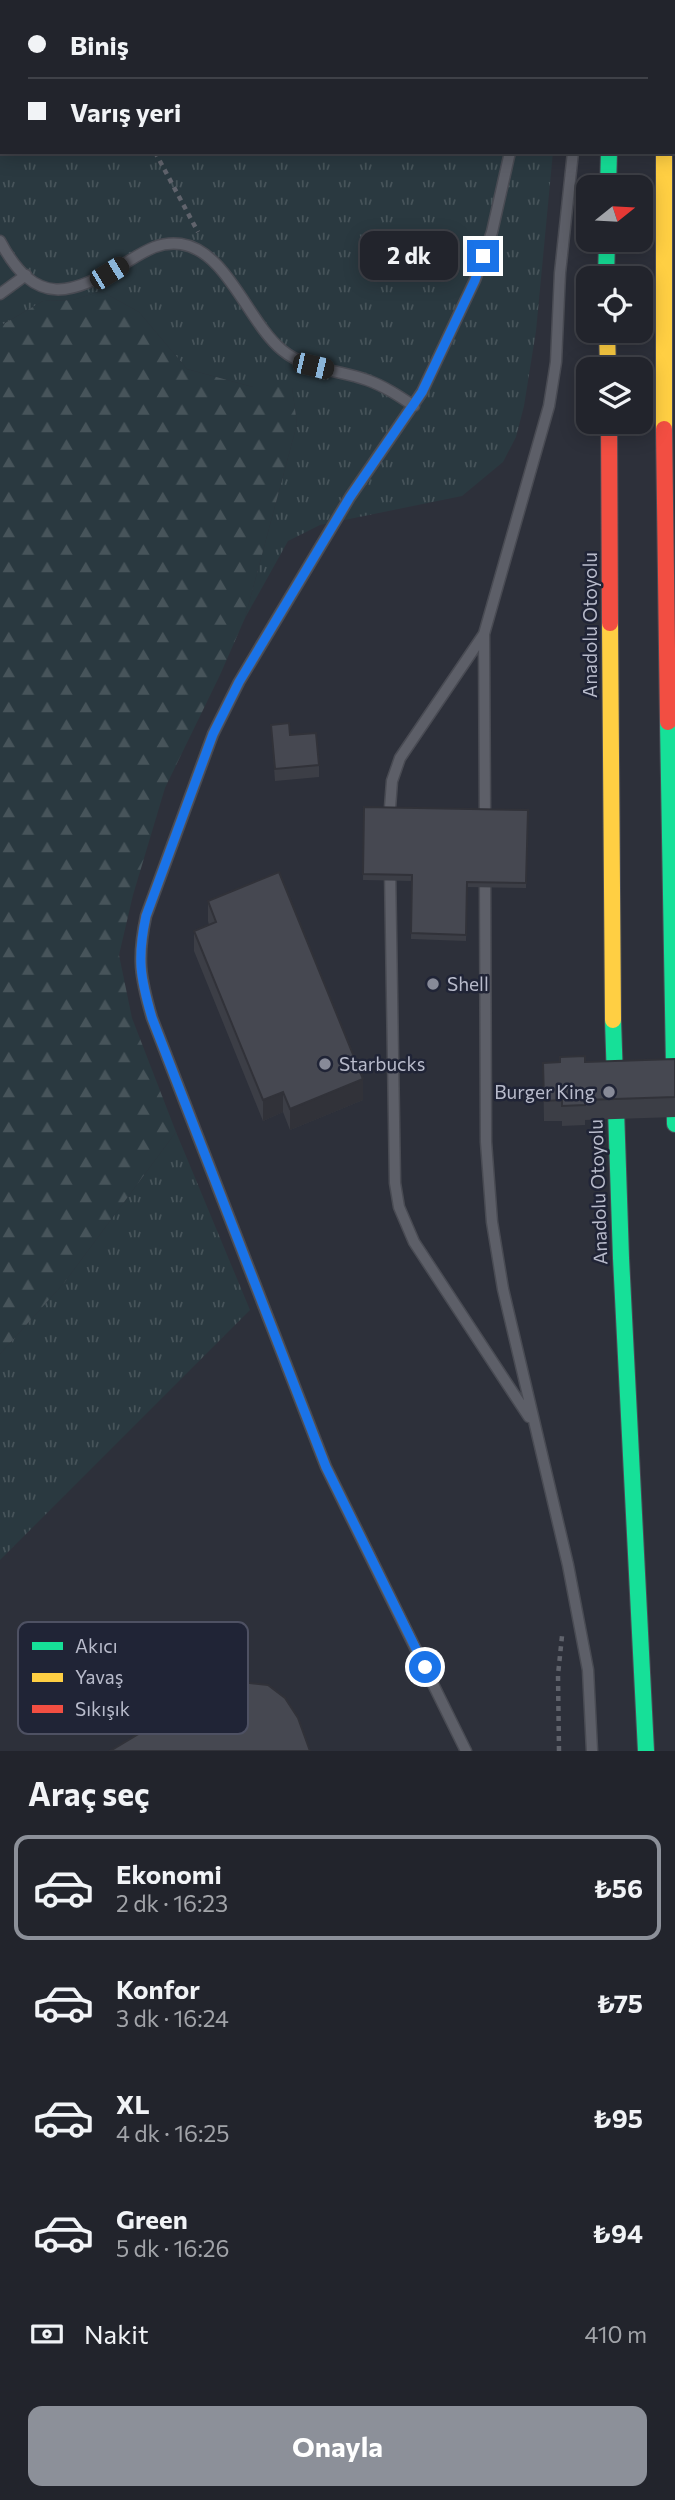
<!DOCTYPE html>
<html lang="tr">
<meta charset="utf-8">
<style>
:root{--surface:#22242c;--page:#2e3038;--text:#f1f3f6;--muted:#a2a4a9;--line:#3f4148;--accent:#8c9099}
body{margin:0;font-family:Commissioner,sans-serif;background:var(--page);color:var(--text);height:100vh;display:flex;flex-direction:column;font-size:26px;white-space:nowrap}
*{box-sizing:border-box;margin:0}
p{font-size:23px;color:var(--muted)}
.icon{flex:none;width:38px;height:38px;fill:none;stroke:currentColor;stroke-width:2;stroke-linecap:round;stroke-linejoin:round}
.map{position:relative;height:1751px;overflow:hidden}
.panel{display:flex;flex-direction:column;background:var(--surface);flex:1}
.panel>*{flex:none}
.hud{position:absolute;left:0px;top:0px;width:676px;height:154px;box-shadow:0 4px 18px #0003,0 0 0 2px var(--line);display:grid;align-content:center;height:154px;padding:0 28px;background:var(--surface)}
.needle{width:46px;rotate:72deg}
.controls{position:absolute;left:576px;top:175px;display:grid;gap:14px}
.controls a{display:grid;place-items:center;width:77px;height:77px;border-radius:14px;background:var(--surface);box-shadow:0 4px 18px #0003,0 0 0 2px var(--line);font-size:35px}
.end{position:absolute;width:32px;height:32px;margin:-16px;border:9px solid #1a73e8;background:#fff;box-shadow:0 0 0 4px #fff}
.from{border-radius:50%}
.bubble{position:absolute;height:49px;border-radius:14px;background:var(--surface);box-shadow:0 4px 18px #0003,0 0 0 2px var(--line);font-size:23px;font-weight:700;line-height:49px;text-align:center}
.car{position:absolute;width:21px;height:42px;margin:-21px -10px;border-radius:9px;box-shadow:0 0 5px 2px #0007;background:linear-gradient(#222 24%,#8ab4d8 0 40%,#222 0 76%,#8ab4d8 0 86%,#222 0)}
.hud b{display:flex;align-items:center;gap:24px;height:66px;font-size:26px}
.hud b+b{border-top:2px solid var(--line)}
.hud i{width:18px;height:18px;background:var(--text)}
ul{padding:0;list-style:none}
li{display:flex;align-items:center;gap:21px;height:105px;margin:0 14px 10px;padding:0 14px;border:4px solid transparent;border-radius:14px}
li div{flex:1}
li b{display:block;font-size:26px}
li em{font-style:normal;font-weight:700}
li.active{border-color:var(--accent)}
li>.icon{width:63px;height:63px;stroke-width:1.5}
h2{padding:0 28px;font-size:32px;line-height:84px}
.pay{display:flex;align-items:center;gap:18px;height:77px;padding:0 28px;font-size:26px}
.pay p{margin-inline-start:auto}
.action{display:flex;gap:14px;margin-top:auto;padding:14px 28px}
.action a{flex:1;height:80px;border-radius:14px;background:var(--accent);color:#fff;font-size:28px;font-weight:700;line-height:80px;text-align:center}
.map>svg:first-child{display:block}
.grass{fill:url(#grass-tufts)}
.forest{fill:url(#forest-firs)}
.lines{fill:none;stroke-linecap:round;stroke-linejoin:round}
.lane-casing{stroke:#494b53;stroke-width:13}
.fast-casing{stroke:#4a4c56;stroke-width:18}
.slow-casing{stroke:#4a4c56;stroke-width:18}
.jam-casing{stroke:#4a4c56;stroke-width:18}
.path{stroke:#60636c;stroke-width:4.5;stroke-dasharray:5 5;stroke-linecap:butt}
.lane{stroke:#5d5f68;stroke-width:10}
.fast{stroke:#16e098;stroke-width:16}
.slow{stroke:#ffcf43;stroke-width:16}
.jam{stroke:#f24e42;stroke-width:16}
.wall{fill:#3c3e46}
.shaded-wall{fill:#313239}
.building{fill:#464851;stroke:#313239;stroke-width:2}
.route{stroke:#1a73e8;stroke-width:9}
.poi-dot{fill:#878a98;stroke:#202436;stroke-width:2.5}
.labels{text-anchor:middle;stroke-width:5;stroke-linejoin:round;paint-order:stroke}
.street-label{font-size:19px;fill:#b8bbcb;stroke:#202436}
.poi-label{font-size:19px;fill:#b8bbcb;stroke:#202436;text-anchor:start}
.key{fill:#202436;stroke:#4e5163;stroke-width:2}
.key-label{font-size:19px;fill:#b8bbcb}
</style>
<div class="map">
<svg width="675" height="1751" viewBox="0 0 675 1751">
<defs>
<pattern id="grass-tufts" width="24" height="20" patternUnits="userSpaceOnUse" patternTransform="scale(1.75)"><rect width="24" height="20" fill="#2a3940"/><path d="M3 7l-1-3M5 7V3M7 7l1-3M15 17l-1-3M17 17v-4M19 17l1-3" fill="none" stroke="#47545a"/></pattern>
<pattern id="forest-firs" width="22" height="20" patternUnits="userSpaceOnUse" patternTransform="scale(1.75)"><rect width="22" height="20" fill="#2a3940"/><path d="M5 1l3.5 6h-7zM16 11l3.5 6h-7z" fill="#47545a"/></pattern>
</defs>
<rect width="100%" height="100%" fill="#2d303a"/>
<path class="grass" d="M0,0h566l-564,2v150h551l-17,179 -12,75 -8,31 -13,25 -41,34 -142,29 -32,16 -43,77 52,-194 -5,-36 -39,-1 -66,-18 -48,-57 -38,-21 -28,9 -30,1 -43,25z
M176,1132l74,178 -250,250v-206l64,-71z"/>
<path class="forest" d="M101,291l38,21 48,57 66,18h39l5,37 -52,194 -25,57 -55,113 -32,107 -14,60 13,63 44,114 -112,151 -64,71v-1028l43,-25 30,-1z"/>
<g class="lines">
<g class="lane-casing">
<path id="lane" d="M523,2v-2
M585,2v-2
M0,241c36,68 71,54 127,21 18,-11 33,-21 54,-18 46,7 67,78 101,106 24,20 57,20 85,30 17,6 32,16 47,26
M0,294l26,-19
M389,821l3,-40 8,-23 84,-124
M485,821l-1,-187 65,-228 7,-44 4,-89 13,-121
M390,869l5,314 4,24 15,35 115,175
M485,876l1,266 6,80 11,67 65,276 20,105 4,81
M466,1751l-140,-284 -174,-449c-12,-41 -15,-60 -6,-102l67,-182 26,-52 111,-185 72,-105 53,-112 17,-48 18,-80"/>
</g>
<g class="fast-casing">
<path id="fast" d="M613,0v2
M665,0v2
M608,187l1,-35
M606,278l1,-38
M668,722l7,402
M613,1020l8,238 25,493"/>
</g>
<g class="slow-casing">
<path id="slow" d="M664,152v277
M607,331l1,38
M610,623l3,397"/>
</g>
<g class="jam-casing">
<path id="jam" d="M609,422l1,201
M664,429l4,293"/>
</g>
<path class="path" d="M67,0l1,2
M155,152l43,80
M559,1751l-1,-76 4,-39"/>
<use href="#lane" class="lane"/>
<use href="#fast" class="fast"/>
<use href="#slow" class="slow"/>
<use href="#jam" class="jam"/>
</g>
<path class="wall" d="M271,725l19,10 29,30v12l-44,4z
M364,807l164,3 -2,78 -59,-1 -1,54 -55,-2 1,-58 -49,-1z
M208,901l155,199 -73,30 -7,-18 -20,9 -69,-170v-20l15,-6 -1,-4z
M675,1059v58l-90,3v5l-23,1v-5h-18l-1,-58 42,-1z"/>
<path class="shaded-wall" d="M363,1079v21l-73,30v-21z
M283,1092v20l-20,9v-21z"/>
<path class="building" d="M289,723l1,12 26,-2 3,32 -44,4 -4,-44z
M364,807l164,3 -2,73 -59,-1 -1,53 -55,-2 1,-58 -49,-1z
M279,872l84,207 -73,30 -7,-17 -20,8 -69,-169 22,-9 -8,-21z
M585,1056v6l90,-3v38l-90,3v5l-23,1v-6l-18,1 -1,-38 17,-1v-5z
M241,1682l27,3 17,13 13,20 12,33h-200l102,-61z"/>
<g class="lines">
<path class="route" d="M425,1667l-99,-200 -174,-449c-12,-41 -15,-60 -6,-102l67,-182 26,-52 111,-185 72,-105 53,-112 8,-24"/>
</g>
<g class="poi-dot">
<circle cx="433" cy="984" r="7"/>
<circle cx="325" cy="1064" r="7"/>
<circle cx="609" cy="1092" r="7"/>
</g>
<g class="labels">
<g class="street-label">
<text transform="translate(590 625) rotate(-90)" y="7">Anadolu Otoyolu</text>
<text transform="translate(598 1192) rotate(-92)" y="7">Anadolu Otoyolu</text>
</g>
<g class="poi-label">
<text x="447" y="991">Shell</text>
<text x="339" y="1071">Starbucks</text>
<text x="595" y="1099" text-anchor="end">Burger King</text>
</g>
</g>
<rect x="18" y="1622" width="230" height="112" rx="10" class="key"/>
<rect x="32" y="1642" width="31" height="8" fill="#16e098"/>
<rect x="32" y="1673" width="31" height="9" fill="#ffcf43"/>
<rect x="32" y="1705" width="31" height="8" fill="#f24e42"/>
<g class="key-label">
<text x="75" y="1653">Akıcı</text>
<text x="75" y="1684">Yavaş</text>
<text x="75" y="1716">Sıkışık</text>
</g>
</svg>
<div class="controls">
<a><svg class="needle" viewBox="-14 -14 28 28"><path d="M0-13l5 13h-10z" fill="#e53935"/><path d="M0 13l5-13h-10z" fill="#a2a4a9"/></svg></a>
<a><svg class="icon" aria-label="locate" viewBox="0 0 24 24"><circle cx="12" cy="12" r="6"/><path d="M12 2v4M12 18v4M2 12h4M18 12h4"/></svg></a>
<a><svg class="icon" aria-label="layers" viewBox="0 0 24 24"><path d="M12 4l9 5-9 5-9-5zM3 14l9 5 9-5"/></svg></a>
</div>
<i class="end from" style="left:425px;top:1667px"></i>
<i class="end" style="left:483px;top:256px"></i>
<div class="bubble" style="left:360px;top:231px;width:98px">2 dk</div>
<i class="car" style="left:109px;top:273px;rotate:59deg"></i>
<i class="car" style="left:313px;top:366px;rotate:103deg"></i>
<div class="hud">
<b><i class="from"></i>Biniş</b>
<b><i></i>Varış yeri</b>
</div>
</div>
<section class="panel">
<h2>Araç seç</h2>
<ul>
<li class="active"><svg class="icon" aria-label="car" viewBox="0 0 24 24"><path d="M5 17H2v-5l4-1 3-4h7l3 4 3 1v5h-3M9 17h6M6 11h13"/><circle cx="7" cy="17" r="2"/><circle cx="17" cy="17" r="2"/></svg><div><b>Ekonomi</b><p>2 dk · 16:23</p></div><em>₺56</em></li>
<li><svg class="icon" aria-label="car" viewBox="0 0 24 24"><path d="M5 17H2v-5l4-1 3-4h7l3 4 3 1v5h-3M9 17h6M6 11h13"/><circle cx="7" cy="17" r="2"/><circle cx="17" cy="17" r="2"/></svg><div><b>Konfor</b><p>3 dk · 16:24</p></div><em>₺75</em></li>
<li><svg class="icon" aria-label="car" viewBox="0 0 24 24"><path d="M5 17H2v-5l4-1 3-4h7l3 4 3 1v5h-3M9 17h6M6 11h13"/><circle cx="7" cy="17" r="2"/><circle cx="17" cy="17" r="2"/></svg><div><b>XL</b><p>4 dk · 16:25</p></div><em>₺95</em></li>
<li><svg class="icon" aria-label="car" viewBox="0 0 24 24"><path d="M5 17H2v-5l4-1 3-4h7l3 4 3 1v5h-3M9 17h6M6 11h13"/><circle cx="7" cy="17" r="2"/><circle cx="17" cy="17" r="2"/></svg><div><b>Green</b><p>5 dk · 16:26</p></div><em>₺94</em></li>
</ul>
<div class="pay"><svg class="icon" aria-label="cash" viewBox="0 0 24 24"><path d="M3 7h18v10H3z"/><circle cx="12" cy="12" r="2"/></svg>Nakit<p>410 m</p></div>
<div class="action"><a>Onayla</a></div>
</section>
